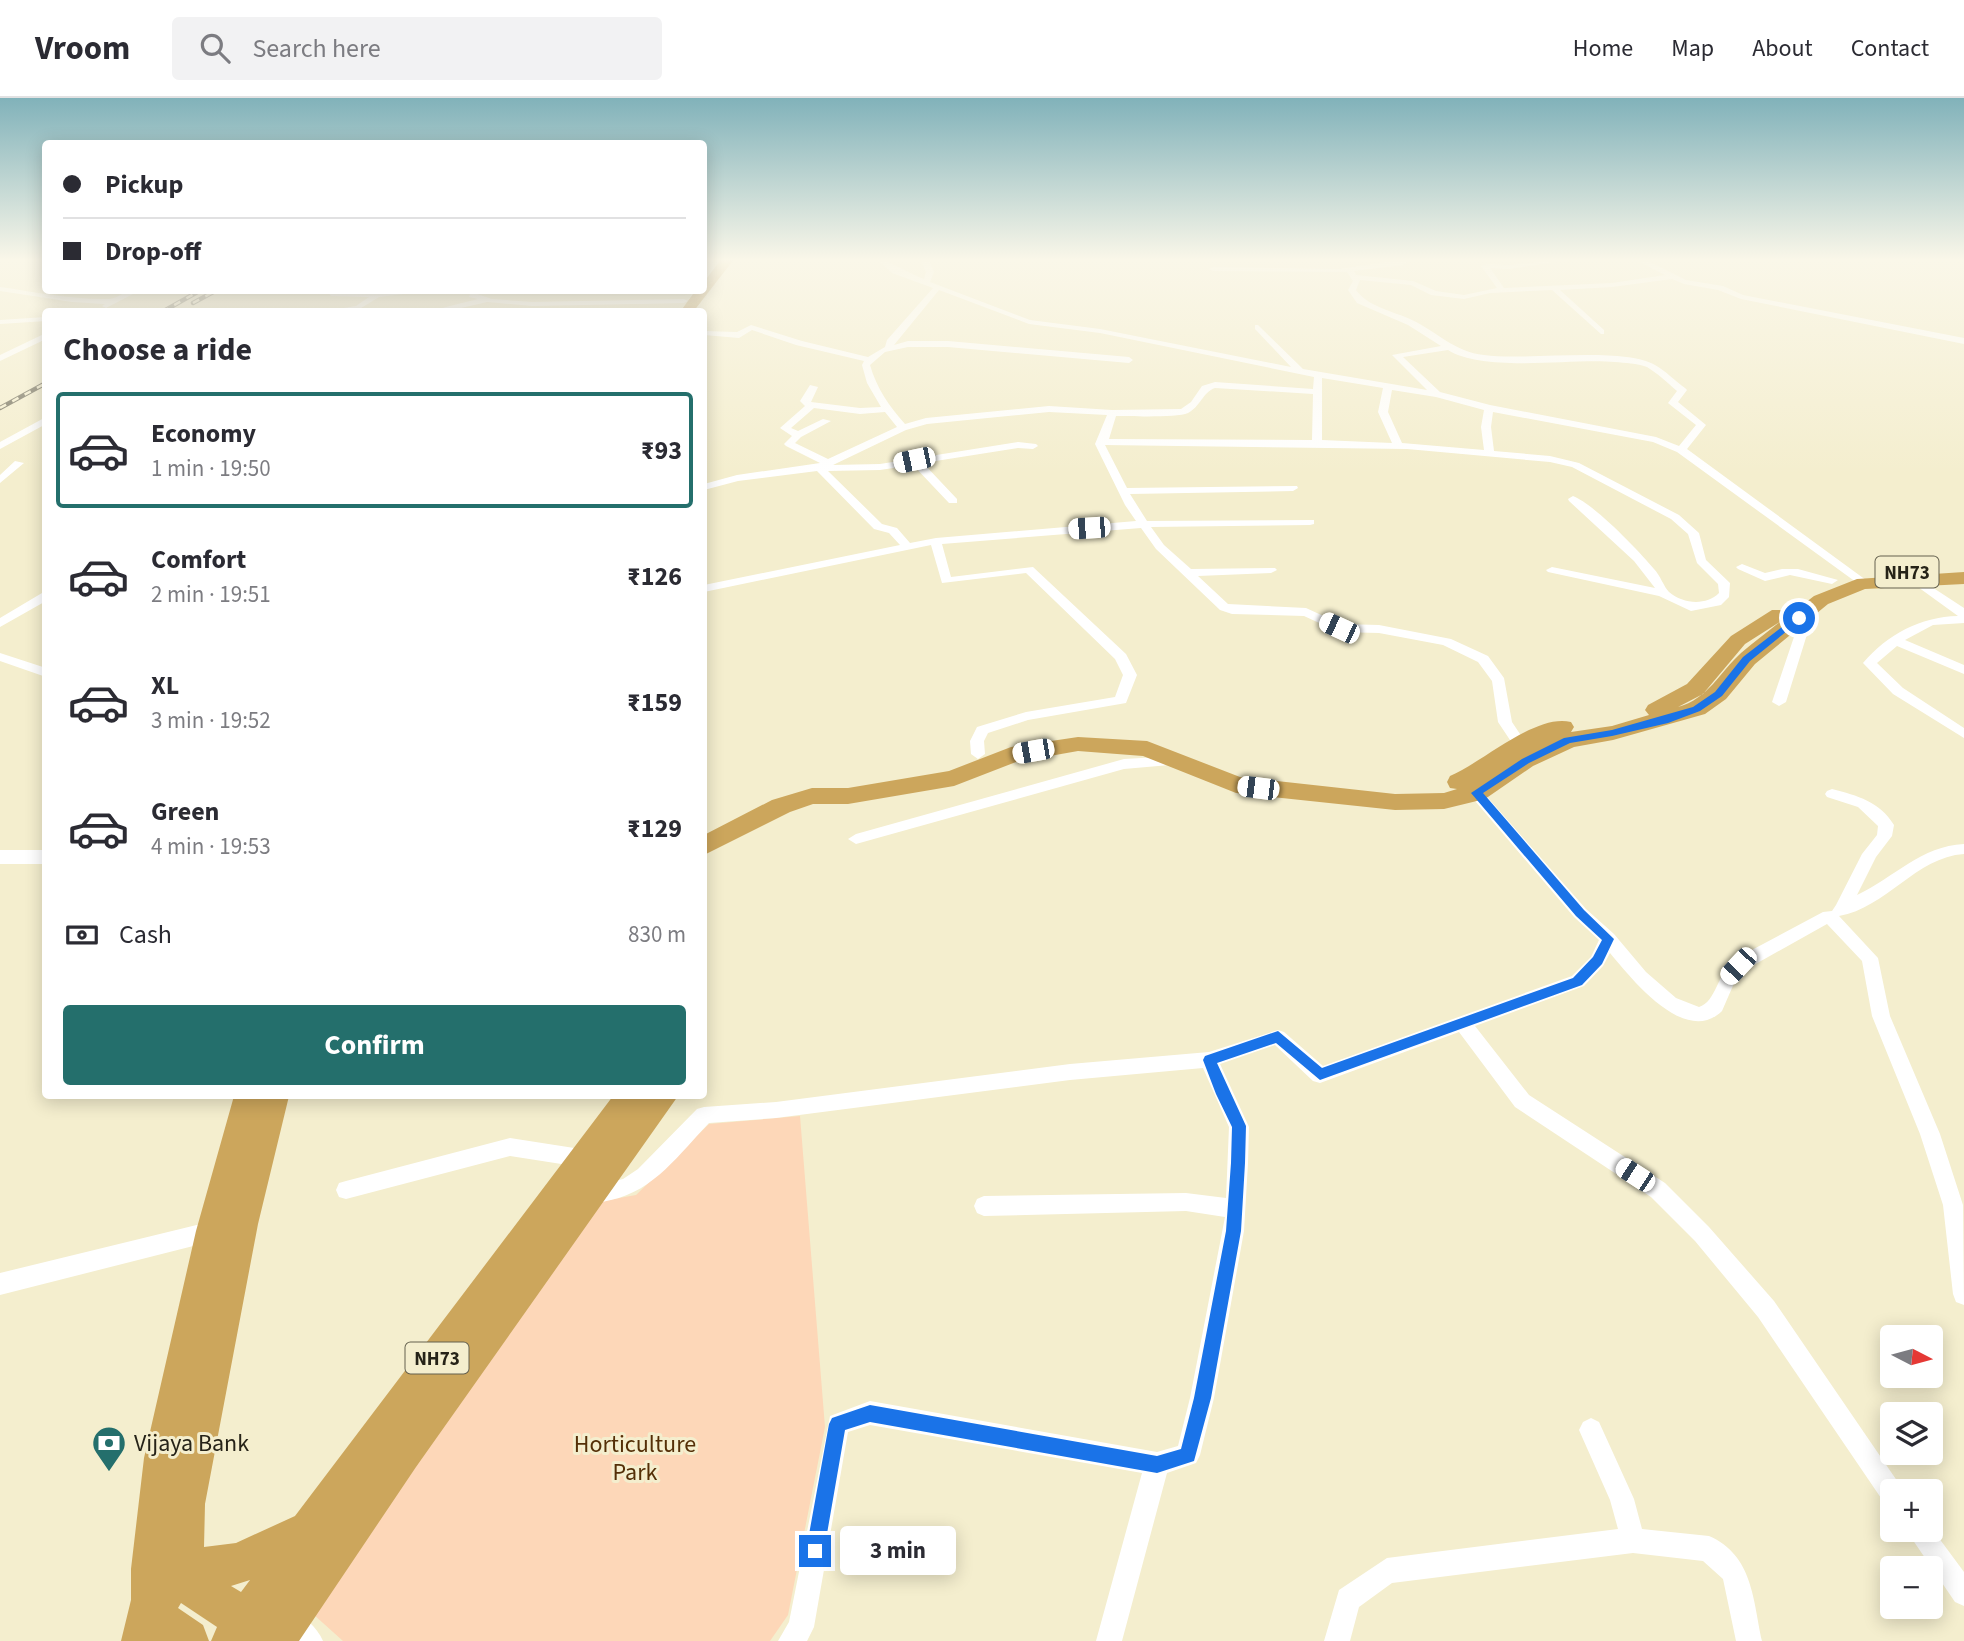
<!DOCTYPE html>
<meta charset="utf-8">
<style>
:root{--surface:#fff;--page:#f2f2f3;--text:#2b2b33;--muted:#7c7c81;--line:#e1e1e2;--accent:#246f6c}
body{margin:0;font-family:"Source Sans 3",sans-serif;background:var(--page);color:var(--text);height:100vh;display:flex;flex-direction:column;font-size:26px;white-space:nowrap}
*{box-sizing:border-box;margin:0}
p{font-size:23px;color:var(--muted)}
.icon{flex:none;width:38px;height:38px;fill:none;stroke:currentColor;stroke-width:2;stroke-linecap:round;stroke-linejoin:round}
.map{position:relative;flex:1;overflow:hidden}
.side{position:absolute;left:42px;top:210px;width:665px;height:791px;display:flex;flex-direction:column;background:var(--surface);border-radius:7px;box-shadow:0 4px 18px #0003}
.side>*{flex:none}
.banner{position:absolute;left:42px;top:42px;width:665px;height:154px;border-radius:7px;box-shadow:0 4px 18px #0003;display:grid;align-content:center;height:154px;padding:0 21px;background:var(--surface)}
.needle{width:46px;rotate:96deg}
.fabs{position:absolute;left:1880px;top:1227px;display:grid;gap:14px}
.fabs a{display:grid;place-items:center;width:63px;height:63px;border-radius:7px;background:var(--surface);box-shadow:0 4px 18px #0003;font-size:35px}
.end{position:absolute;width:32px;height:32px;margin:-16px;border:9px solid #1a73e8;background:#fff;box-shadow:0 0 0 4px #fff}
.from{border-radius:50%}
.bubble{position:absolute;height:49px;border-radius:7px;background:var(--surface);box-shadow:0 4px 18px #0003;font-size:23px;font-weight:700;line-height:49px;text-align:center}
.car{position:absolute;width:21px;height:42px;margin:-21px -10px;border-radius:9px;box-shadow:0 0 5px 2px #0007;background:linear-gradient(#fff 24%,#345 0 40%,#fff 0 76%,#345 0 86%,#fff 0)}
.banner b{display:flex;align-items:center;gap:24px;height:66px;font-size:26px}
.banner b+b{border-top:2px solid var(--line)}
.banner i{width:18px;height:18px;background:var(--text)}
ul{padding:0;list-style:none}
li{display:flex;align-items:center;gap:21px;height:116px;margin:0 14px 10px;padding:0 7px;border:4px solid transparent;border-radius:7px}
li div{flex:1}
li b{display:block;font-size:26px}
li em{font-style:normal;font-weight:700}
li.selected{border-color:var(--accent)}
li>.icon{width:63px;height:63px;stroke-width:1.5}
h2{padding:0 21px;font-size:32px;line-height:84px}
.pay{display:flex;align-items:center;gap:18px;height:77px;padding:0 21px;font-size:26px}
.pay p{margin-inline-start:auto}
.primary-button{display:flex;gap:14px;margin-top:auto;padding:14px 21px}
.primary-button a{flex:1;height:80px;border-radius:7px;background:var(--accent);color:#fff;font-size:28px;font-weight:700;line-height:80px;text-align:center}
header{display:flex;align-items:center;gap:42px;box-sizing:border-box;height:98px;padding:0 35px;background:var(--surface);border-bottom:2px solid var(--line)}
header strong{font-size:33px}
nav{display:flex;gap:38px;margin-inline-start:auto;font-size:24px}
.search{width:490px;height:63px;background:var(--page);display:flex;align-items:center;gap:18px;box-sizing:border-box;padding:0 24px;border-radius:7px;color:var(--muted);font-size:26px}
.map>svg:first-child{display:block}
.green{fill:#fdd7b8}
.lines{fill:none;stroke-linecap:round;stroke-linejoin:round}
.minor{fill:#fff;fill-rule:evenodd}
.tertiary{fill:#fff;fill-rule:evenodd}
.trunk{fill:#cca65c;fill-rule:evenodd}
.rail-casing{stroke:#74705d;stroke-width:4.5}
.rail{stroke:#f4eece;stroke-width:2.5;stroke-dasharray:7;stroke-linecap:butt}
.route{fill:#1a73e8}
.labels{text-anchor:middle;stroke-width:6;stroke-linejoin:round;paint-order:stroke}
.shield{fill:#f4eece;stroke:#64604f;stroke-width:2}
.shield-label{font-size:19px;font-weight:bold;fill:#262318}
.near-poi-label{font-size:24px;fill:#262318;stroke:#f4eece;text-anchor:start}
.near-park-label{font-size:24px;fill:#542f07;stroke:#f4eece}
</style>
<header>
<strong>Vroom</strong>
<div class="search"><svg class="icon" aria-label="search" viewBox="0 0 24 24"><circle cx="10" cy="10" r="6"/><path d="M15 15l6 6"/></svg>Search here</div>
<nav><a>Home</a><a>Map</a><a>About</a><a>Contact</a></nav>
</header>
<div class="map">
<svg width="1964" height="1543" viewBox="0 0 1964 1543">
<rect width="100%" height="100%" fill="#f4eece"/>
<path class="green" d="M800,1018l25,311 -37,188 -18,26h-427l-40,-36 294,-403 39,-7 73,-71z"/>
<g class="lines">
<path class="minor" d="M876,160c8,0 36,17 48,21l2,-7 -4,-9 4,-5h7l-3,5 4,9 -4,10 100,38 70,9 191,38 -36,-38v-4h3l45,44 124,21 -35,-35 49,-9 -33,-21 -51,-22 -9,-13 5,-9 -6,-9 -134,-1 -4,-2 4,-2 126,2 73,-11 -9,7 -49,6 2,4 57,6 23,10 28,4 33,-7 -16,-22c8,-4 18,-1 28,-1 24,-1 48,-7 72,-7l-72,11 -19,-1 14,20 108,-5 53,-8 -33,-17h10l44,22 37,6 20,9 221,43v6l-223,-45 -23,-9 -34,-6 -12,-5 -60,8 -52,3 44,40v4h-3l-49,-44 -62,3 -26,6 -33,-4 -20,-10 -51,-5 -4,10c12,17 37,21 56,30 25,12 43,32 72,35 42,6 138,-9 171,10 11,6 20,16 30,23l2,2 -9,12 28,23 -19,24 183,134 -6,4 -4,-2 -183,-133 -24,-10 -160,-30 -2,15 3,24 56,5 29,7 100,52 20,18 7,27 24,23 -1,14 -8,8 -30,6 -32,-15 -111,-24 -2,-2 6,-3 103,21 -21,-27 -65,-60 -1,-2 5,-3c21,8 66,55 81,73 6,6 10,18 15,23 14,12 37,14 50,1l-1,-9 -21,-21 -9,-29 -17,-15 -99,-52 -22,-5 -143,-13 -302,-4 22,43 170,-2 1,2 -5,3 -163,3 17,27 167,-1v4l-4,1 -159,2 13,18 27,24 84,-1 2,2 -6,3 -73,3 30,28 78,4 35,16 38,1 72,14 37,17 16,22 8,44 14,21 -7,4 -5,-1 -16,-24 -6,-41 -14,-19 -35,-17 -64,-12 -40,-1 -35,-16 -72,-2 -12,-4 -64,-61 -15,-21 -199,16 9,33 82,-10 93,87 11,21 -11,28 -98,17 -40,13 -4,8 1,13 -7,5 -7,-5 -1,-13 7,-14 49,-15 89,-15 8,-22 -8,-16 -89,-86 -84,10 -11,-38 -227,47v-7l196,-40 -11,-12 -15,-4 -57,-58 -79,10 -34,9v-6l33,-9 83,-12 -34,-17 -2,-2 8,-8 -12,-8 25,-22 -5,-5 10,-16 8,2 -7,15 49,6 21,-1 -14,-24 -5,-18 2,-4 -68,-16 -44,-15 -13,8 -35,-3v-4l33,1 14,-7 51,16 66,16 17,-10 2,-7 46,-52 -41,-15zM939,192l90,34 71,9 214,44 -1,12 -98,-7 -13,4 -11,16 -10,7 -69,1 -63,-4 -123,12 -21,6c-16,-18 -28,-35 -35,-59l15,-13 23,-5h40l181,16 4,-3 -4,-3 -181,-16h-40l-14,4zM1448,252c37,23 122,8 167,12 10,1 22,1 32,5 10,6 21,16 30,24l-9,12 28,22 -17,21 -23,-9 -166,-32 -50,-13 -37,-35zM1322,280l61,10 -5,24 14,31 -70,-3zM1215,290l98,6 -1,46 -203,-1 7,-23c14,0 61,2 72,-3 12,-6 15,-21 27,-25zM1392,292l44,7 48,13 -3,17 3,23 -82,-7 -14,-31zM814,310l46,6 25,-2 12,15 -69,32 -33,-16 6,-6 30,-16 -8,-2 -25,12 -7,-3zM1049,314l58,3 -12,29 30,61 11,16 -200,17 -26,5 -13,-15 -15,-4 -54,-53 52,-1 33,-5 36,38h8v-4l-34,-36 95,-15 15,1 5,-3 -2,-2 -18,-2 -138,22 -47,1 73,-35 21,-6z
M0,189c36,5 73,13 109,12 11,-1 15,-9 24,-9v4l-27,14 -4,-2 3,-2 -33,-2 -72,-11z
M399,192h37l-57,7 -21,13 -41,2 39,-6 13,-9 -38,-1 -3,-4z
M472,192h8l-3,4 15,5 40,3 152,-3 4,2 -4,2 -152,3 -45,-4 -43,10h-18l52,-13 -9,-2z
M46,219v4l-46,3v-4z
M46,235v6l-46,22v-6z
M46,319v7l-46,25v-7z
M15,363l9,2 -24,20v-8z
M1742,466l23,9 17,-4h16l40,11 -6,4 -42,-9 -25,6 -27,-12 -2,-2z
M1915,478l49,32v15l-31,2 -28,15 59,25v9l-67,-28 -20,17 26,25 61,40v10l-71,-44 -30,-31c25,-29 57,-46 95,-47l-47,-34v-4z
M42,495h4v8l-46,26v-9z
M1799,516l4,1 6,13 -23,74 -7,4 -7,-4 25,-74 -4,-10z
M0,555l46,15v9l-46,-16z
M1176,658l5,2 2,3 -2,3 -57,5 -268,75 -8,-5 8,-5 268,-75z
M1469,682l5,2 112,127 28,25 32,38 30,26 23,9c17,-5 19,-34 34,-47l90,-48 9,-1 4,-6 26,-51 15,-19 1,-9 -20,-19 -31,-10 -2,-3 2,-3 5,-2c26,7 47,12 62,36l-2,11 -16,21 -19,38c38,-18 64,-49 107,-51v10c-48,3 -78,54 -125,62l39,42 12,58 50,118 23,71 1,100 -8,-3 -3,-8 -10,-89 -23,-71 -48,-118 -10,-55 -35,-37 -82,46 -10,11 -13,30c-37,36 -91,-33 -112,-58l-7,13 -19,20 -109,40 54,69 136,88 44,44 65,74 130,190h-12v13l-9,-3 -125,-184 -63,-76 -44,-44 -136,-90 -56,-75 -139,51 -7,-2 -38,-36 -55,19 29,63 -1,36 -4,68 -30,167 -14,57 -4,8 -29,10 -45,168h-26l46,-168 -272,-48 -22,7 -34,195 -7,14h-29l11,-19 41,-206 40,-15 287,51 21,-6 12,-48 35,-181 -39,-6 -202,5 -7,-3 -3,-7 3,-7 7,-3 202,-3 40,5 3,-71 -26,-59 -133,12 -294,38 -67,5c-29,30 -55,68 -98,77 -9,2 -17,5 -26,2l-3,-7 3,-7 38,-9 15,-10 59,-60 7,-2 72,-5 294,-38 139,-12 69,-22 6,2 39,34 249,-90 19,-19 8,-17 -25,-23 -110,-129 -2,-3 2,-3z
M510,1040l77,12 7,3 3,6 -3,6 -7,3 -77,-12 -164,43 -7,-2 -3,-7 3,-7 7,-2z
M213,1123l7,3 3,7 -3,7 -7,3 -213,54v-22z
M1591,1320l8,4 35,77 8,30 67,7c44,19 44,64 53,105h-26l-13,-62 -20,-18 -70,-8 -241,30 -33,24 -9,34h-26l15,-51 48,-32 231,-29 -8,-29 -31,-70 4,-8z
M1930,1428l34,46v34l-9,-4 -49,-72h24z
M289,1511c14,6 28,18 34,32h-33l-10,-10 -4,-9 4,-9z"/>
<path class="tertiary" d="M0,752h46v14h-46z"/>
<path class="trunk" d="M722,160h13l-42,54h-13l16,-22h8v-8z
M1964,474v12l-99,5 -37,15 -73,60 -29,35 -21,15 -92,26 -39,7 -41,19 -48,33 -41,10 -49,1 -159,-17 -93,-37 -65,-5 -62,11 -62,24 -106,18h-35l-23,8 -86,43v-20l68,-35 40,-12h36l101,-17 62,-24 67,-10 69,4 93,36 155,17 49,-1 13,-4 -7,-1 -3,-6 3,-6c33,-14 86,-63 121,-54l3,5 -3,5 41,-6 37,-11 -4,-5 3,-5 39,-21 44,-48 41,-26h14l3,4 -2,3 27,-21 43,-17zM1781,523c-13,11 -27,21 -40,32 -21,19 -33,46 -63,54l25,-13 42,-50z
M234,998h55l-31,128 -53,280 -1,43 32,-4 59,-27 318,-420h65l-262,371 -117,174h-88l6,-14 -36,-24 -3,5 25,17 6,16h-88l10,-41v-31l13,-111 52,-227zM250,1482l-9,12 -10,-6z"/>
<g class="rail-casing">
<path id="rail" d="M193,205l24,-13
M162,214l39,-22
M0,310l46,-25"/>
</g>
<use href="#rail" class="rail"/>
</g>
<linearGradient id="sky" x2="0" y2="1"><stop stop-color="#81b2ba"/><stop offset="0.43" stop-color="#faf7e9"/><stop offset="1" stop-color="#faf7e9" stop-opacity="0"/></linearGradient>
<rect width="1964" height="376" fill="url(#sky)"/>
<path class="route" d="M1796,518l7,2 -53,43 -28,35 -22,15 -32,12 -56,13 -42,7 -41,20 -46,30 101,117 30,29 -12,25 -20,21 -262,95 -44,-37 -59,20 29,63 -1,37 -4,68 -30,167 -17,63 -37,12 -287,-51 -25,8 -21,121 -3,6 -6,3 -7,-3 -2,-6 23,-127 3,-6 38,-13 287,51 24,-7 13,-51 32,-167 5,-68 1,-36 -16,-33 -13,-34 2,-4 73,-25 44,37 251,-90 20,-21 9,-17 -26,-24 -105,-123 51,-34 42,-21 48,-8 81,-23 22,-15 28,-35z"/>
<defs>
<g id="bank-pin" transform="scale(1.75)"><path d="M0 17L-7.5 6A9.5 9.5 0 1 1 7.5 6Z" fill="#246f6c" stroke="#f4eece"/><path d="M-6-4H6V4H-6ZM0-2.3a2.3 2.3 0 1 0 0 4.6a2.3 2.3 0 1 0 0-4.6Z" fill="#fff"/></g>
</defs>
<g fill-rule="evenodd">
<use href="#bank-pin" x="109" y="1345"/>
</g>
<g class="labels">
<g class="shield">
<rect x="1875.5" y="458.5" width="63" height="31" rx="5"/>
<rect x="405.5" y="1244.5" width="63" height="31" rx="5"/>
</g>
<g class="shield-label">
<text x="1907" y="481">NH73</text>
<text x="437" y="1267">NH73</text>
</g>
<g class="near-poi-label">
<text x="134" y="1353">Vijaya Bank</text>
</g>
<g class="near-park-label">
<text x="635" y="1354">Horticulture<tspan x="635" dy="28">Park</tspan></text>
</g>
</g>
</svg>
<div class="fabs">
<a><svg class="needle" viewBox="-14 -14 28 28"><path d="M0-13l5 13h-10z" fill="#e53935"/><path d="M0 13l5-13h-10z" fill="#7c7c81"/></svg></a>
<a><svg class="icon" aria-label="layers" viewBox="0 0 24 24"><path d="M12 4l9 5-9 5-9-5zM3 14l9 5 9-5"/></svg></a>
<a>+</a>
<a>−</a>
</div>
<i class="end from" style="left:1799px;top:520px"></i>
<i class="end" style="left:815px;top:1453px"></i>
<div class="bubble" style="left:840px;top:1428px;width:116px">3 min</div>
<i class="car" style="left:914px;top:362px;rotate:258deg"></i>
<i class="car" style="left:1089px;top:430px;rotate:266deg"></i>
<i class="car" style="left:1339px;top:530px;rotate:295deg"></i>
<i class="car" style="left:1033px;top:653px;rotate:260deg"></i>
<i class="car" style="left:1258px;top:690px;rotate:277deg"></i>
<i class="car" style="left:1738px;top:868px;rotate:223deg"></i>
<i class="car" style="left:1635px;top:1077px;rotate:303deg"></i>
<div class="banner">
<b><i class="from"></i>Pickup</b>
<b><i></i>Drop-off</b>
</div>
<section class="side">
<h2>Choose a ride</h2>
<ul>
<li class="selected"><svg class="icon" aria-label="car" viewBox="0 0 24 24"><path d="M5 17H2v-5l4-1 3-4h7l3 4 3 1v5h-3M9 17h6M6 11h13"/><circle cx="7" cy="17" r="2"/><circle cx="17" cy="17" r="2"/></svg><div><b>Economy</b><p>1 min · 19:50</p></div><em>₹93</em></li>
<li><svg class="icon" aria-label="car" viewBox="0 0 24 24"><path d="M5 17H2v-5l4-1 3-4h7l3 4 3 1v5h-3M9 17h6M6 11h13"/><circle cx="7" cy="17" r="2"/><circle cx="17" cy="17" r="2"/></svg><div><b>Comfort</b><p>2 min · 19:51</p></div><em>₹126</em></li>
<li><svg class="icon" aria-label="car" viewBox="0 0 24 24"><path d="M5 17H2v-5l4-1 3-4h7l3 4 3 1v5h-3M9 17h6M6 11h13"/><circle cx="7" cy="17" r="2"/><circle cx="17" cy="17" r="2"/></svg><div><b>XL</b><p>3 min · 19:52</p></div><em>₹159</em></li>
<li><svg class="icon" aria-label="car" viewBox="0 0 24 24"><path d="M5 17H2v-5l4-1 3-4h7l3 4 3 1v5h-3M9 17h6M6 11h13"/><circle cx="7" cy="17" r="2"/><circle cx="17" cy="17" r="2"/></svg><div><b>Green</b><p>4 min · 19:53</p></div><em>₹129</em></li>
</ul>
<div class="pay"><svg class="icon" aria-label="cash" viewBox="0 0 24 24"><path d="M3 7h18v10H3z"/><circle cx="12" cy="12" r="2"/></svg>Cash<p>830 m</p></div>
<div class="primary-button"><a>Confirm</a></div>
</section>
</div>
